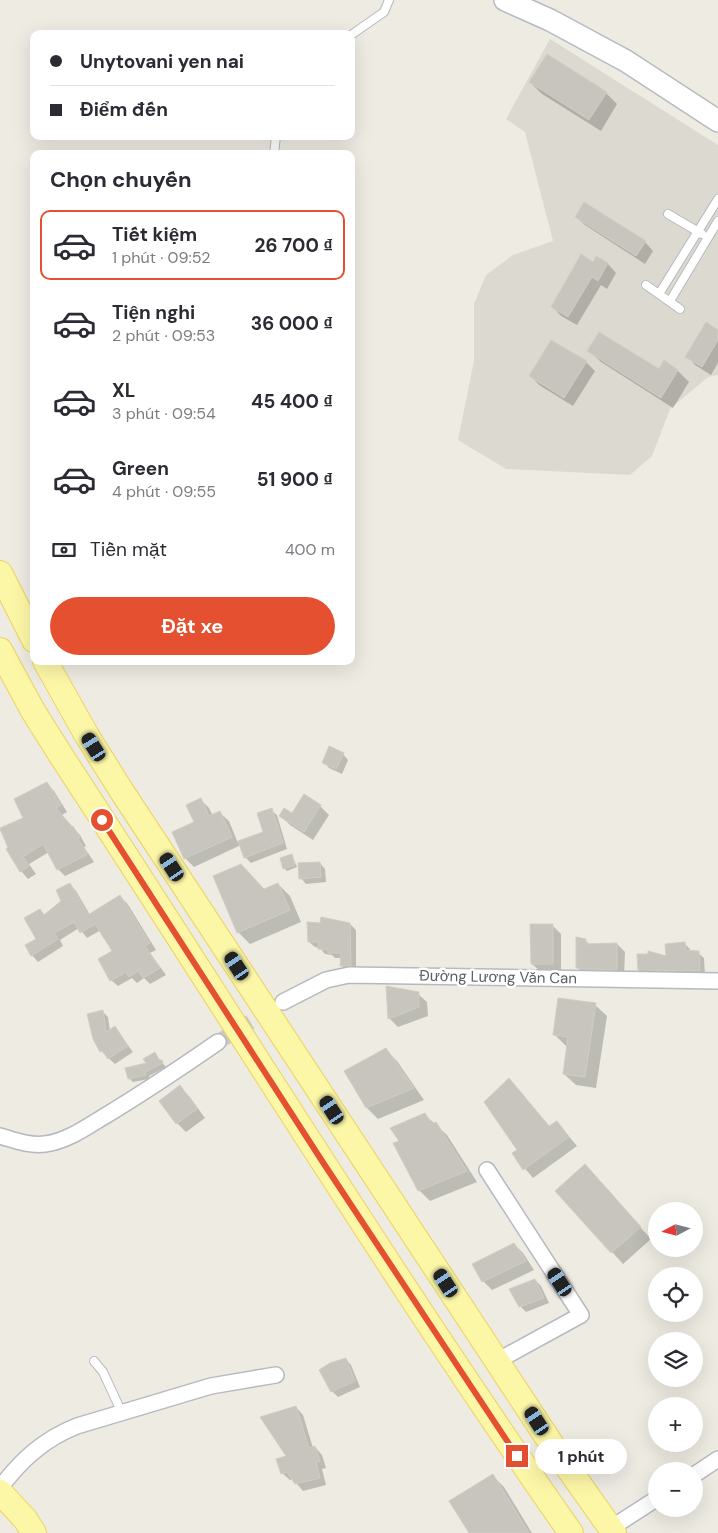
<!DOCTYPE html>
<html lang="vi">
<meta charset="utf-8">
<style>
:root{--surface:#fff;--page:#f7f7f7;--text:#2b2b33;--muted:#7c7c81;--line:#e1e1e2;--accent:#e45030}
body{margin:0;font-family:"DM Sans",sans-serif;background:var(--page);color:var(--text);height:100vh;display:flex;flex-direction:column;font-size:19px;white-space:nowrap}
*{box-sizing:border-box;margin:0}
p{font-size:16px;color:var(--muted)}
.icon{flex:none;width:28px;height:28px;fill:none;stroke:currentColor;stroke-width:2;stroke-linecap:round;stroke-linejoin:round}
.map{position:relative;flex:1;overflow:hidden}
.side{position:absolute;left:30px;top:150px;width:325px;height:515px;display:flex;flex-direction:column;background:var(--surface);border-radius:10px;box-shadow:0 5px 20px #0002}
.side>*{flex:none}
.hud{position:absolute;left:30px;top:30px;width:325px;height:110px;border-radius:10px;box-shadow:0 5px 20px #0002;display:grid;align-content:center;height:110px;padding:0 20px;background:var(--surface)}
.needle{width:32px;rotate:263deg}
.tools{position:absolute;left:648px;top:1202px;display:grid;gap:10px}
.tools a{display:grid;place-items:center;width:55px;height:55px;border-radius:50%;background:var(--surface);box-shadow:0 5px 20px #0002;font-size:25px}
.end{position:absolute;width:22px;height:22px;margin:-11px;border:6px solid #e45030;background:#fff;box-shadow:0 0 0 2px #fff}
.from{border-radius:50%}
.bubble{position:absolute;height:35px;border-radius:18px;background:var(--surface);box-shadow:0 5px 20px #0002;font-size:16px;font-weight:700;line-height:35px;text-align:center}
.car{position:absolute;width:15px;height:30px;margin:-15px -8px;border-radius:6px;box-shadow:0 0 4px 1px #0007;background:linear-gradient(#222 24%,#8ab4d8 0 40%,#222 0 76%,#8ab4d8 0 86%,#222 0)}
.hud b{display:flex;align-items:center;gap:18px;height:48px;font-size:19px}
.hud b+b{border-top:1px solid var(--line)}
.hud i{width:12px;height:12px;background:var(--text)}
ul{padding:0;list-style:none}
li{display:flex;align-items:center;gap:15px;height:70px;margin:0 10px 8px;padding:0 10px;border:2px solid transparent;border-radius:10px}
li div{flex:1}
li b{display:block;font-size:19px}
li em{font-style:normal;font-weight:700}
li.active{border-color:var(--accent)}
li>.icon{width:45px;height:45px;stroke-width:1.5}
h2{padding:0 20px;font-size:22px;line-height:60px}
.pay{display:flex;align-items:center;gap:12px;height:55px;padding:0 20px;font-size:19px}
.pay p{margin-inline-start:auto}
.primary-button{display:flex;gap:10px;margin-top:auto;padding:10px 20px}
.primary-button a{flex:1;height:58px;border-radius:30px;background:var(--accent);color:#fff;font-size:20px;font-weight:700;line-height:58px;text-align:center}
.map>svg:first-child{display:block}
.education{fill:#dcdad0}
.shadow{fill:#0003}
.building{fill:#c8c5bf;stroke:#d1cdc0}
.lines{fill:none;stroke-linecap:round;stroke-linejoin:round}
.street-tunnel{stroke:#c8c8c2;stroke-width:15;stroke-dasharray:15 8;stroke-linecap:butt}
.lane-casing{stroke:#b7b9be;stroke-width:10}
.street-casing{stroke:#b7b9be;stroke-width:18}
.secondary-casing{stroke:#b7bac0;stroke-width:24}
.primary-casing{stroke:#edd25a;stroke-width:26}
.lane{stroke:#fff;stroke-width:8}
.street{stroke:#fff;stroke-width:15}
.secondary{stroke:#fff;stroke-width:21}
.primary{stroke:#fcf7a7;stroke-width:24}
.route{stroke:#e45030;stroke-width:6}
.labels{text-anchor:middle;stroke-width:5;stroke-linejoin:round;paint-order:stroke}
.street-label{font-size:15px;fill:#5a5d62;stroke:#fff}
</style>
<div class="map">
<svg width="718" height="1533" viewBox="0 0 718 1533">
<rect width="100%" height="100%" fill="#edebe2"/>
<path class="education" d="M550,39l168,106v230l-10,2 -38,32 -18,47 -22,19 -124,-6 -48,-29 16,-79v-57l12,-29 27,-20 40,-14 -28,-109 -19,-13z"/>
<path class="shadow" d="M530,82l76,11 11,11 -16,27 -59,-37z
M576,217l69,25 8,9 -8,13 -60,-39z
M597,258l11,6 8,9 -9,16 -6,-4 -24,40 -16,-9 -8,-9 41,-44z
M718,331v32l-7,12 -16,-10 -8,-9z
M589,351l70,20h19l11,11 -16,26 -72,-46z
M586,362l9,9 -22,35 -34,-21 -8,-9z
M343,754l5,6 -6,14 -13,-6 -5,-6z
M46,783l8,8 13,21 -5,3 18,20 6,11 -2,1 10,15 -29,14 -7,-7 -9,-17 -20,12 7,10 -8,5 -7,-8 -21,-41 24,-12z
M201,800l8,8 4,8 7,-3 9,8 9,22 27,-10 6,-23 6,5 10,34 -36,14 -6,-6 -4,-12 -47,22 -9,-9z
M320,806l9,9 -16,25 -23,-15 -9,-9z
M292,855l5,12 -10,4 -3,-3z
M320,863l5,6 1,13 -20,2 -5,-6z
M70,884l6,7 14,24 30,-18 7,6 29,47 -6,3 16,22 -16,9 -6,-6 -7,5 -5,-5 -14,8 -7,-6 2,-29 -12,-21 -14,8 -8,-10 -19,12 3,6 -25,16 -6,-7 5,-15 3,-30 5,5 18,-14z
M278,884l12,12 11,26 -51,22 -12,-12 27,-42z
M350,924l6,6v41h-9l-5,-5v-8h-7l-3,-3 -7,-1 -5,-6 -5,-1 -6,-5z
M552,925l9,9v38h-20l-9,-8z
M585,940l5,5 27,-1 8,8 -1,25 -39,-2 -8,-8z
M685,944l5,5v3l8,1 6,5 1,18 -61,-1 -5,-5 28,-12z
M418,994l9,8 1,14 -30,11 -9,-9z
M595,1005l12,11 -11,72 -20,-3 -12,-11 4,-28h-2l-12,-12z
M103,1012l5,5 2,14 5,-3 18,24 -18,12 -14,-13 -7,-12z
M386,1050l11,11 27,39 -46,19 -11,-11 -21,-37z
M155,1054l11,13 -17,9v3l-16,3 -4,-4 19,-14z
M509,1080l41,47 7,-5 20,24 -44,32 -20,-24 6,-4z
M180,1087l9,9 16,22 -19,14 -9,-9z
M425,1115l22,20 30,47 -47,19 -11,-11 -18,-49z
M585,1166l66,73 -28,25 -66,-73z
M514,1244l9,9 11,17 -42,20 -9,-9z
M535,1280l6,6 8,17 -23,9 -6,-6z
M346,1359l5,6 9,22 -22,10 -6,-6z
M296,1407l7,8 10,33 2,-1 7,8 4,13 -4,1 4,16 -23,6 -10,-12 -3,1 -8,-7 6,-17z
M493,1476l11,11 28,46h-62z"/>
<path class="building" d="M547,54l60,38 -18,28 -60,-38z
M584,202l62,39 -10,15 -61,-39z
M581,254l12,8 3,-6 12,7 -10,18 -6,-4 -24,40 -17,-10z
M706,322l12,8v10l-16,27 -17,-10z
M599,332l60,37 5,-9 14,10 -17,28 -74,-47z
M551,340l36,21 -23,37 -35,-22z
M329,746l15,7 -8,16 -14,-6z
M47,782l14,23 -5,3 16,19 1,-1 7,12 -2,1 10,15 -31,16 -14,-26 -20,13 6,9 -9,6 -14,-23 2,-1 -8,-20 23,-10 -9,-19z
M304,794l17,11 -17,27 -25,-16 5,-8 8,5z
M201,798l8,18 11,-5 12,26 -48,22 -12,-27 22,-10 -8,-17z
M272,808l11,35 -39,15 -6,-17 25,-9 -6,-19z
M292,854l3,11 -12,4 -3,-11z
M320,862l1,15 -22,2 -1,-16z
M241,864l23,25 14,-6 12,27 -53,23 -24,-57z
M70,883l18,32 32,-20 30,48 -5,3 15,22 -17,10 -5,-7 -9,6 -3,-5 -16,9 -12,-22 14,-8 -17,-27 -15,9 -6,-11 -20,11 4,6 -27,17 -6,-11 11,-6 -12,-21 16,-9 4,6 17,-14 -5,-11z
M321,917l29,6 1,43h-11l1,-13h-13v-3l-10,-1 1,-7h-11l-1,-20 13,1z
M530,924h23v40h-22z
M576,937l10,2 -1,5 32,-1v27l-33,-1 -8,-1z
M685,942l1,8 13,1 1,20 -62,-1 -1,-16h11v-3l18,5 -1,-12z
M386,986l33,6v15l-31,12z
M558,998l38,5 -11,74 -22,-3 5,-37 -15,-2z
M103,1010l3,22 9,-6 13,20 -20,13 -6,-9 -2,2 -7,-13 -6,-25z
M386,1048l28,40 -48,20 -22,-37z
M155,1052l4,8h3l1,3 -18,9 1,3 -18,4 -3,-11 21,-5 -3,-4z
M509,1078l40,48 8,-5 12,16 -46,33 -11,-17 5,-3 -33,-48z
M180,1085l17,24 -21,15 -17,-23z
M425,1113l7,11 4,-2 31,49 -49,20 -25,-48 6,-2 -9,-13z
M585,1164l56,63 -30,26 -56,-62z
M514,1243l12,18 -44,21 -10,-18z
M535,1279l9,19 -25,9 -10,-18z
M346,1358l9,23 -24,11 -12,-22 11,-7z
M296,1406l13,42 6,-2 5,15 -4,1 4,16 -25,6 -8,-12 -6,2 -5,-15 10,-3 -26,-39z
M493,1474l36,59h-60l-20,-32z"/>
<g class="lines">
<path class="street-tunnel" d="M218,1042l55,-34"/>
<g class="lane-casing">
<path id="lane" d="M351,35l33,-23 5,-12
M274,154l2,-18
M668,214l34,20
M646,285l34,24
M659,294l59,-95
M670,301l48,-80
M94,1361l9,11 19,41"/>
</g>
<g class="street-casing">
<path id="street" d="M283,1002l43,-22 23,-5 369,6
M0,1136c14,4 29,10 45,8 19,-2 39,-15 55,-25 40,-24 79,-50 118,-77
M487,1170l94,145 -84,46
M694,1475l24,-16
M0,1488c21,-28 44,-49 77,-62l134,-40 65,-11
M611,1528l45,-29"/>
</g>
<g class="secondary-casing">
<path id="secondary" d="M505,0l45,20 76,41 92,60"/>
</g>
<g class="primary-casing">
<path id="primary" d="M0,573l34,67
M0,650l33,61 27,43c170,260 333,525 511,779
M45,661l41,73 33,53 437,664 58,82
M0,1492l25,27 9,14"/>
</g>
<use href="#lane" class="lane"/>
<use href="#street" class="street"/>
<use href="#secondary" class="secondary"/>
<use href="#primary" class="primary"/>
</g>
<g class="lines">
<path class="route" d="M102,820l222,344 193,292"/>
</g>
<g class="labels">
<g class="street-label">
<text transform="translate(498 977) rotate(1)" y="5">Đường Lương Văn Can</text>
</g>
</g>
</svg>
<div class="tools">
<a><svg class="needle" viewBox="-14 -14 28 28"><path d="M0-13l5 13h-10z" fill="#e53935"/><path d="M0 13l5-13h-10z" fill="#7c7c81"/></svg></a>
<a><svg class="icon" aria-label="locate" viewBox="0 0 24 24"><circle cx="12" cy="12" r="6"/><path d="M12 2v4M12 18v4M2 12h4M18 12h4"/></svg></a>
<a><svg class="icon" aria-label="layers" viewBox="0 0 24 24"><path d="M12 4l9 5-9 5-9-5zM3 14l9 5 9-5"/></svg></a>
<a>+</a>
<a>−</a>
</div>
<i class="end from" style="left:102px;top:820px"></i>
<i class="end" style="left:517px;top:1456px"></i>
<div class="bubble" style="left:535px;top:1439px;width:92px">1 phút</div>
<i class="car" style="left:94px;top:747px;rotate:328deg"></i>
<i class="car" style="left:172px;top:867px;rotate:327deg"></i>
<i class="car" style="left:237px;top:966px;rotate:327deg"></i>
<i class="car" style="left:332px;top:1110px;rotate:327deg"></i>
<i class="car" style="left:560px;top:1282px;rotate:327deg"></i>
<i class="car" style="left:446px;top:1283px;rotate:327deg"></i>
<i class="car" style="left:537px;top:1421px;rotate:327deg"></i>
<div class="hud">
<b><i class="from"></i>Unytovani yen nai</b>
<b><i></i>Điểm đến</b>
</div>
<section class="side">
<h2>Chọn chuyến</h2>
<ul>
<li class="active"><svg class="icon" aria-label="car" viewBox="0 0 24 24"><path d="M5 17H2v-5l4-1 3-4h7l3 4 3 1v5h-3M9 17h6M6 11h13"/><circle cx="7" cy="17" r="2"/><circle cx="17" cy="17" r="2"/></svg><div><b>Tiết kiệm</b><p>1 phút · 09:52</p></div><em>26 700 ₫</em></li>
<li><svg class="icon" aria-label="car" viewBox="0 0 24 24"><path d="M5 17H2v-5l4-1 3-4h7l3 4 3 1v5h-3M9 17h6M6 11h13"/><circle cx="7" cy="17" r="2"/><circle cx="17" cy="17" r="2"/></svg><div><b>Tiện nghi</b><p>2 phút · 09:53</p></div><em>36 000 ₫</em></li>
<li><svg class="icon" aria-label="car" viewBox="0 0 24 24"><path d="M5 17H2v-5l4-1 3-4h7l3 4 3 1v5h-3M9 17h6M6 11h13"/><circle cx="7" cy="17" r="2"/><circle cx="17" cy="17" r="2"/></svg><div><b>XL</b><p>3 phút · 09:54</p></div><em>45 400 ₫</em></li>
<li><svg class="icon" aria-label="car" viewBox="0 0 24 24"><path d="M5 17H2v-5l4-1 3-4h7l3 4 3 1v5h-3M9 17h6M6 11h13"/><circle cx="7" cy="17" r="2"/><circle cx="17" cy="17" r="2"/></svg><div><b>Green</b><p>4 phút · 09:55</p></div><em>51 900 ₫</em></li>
</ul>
<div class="pay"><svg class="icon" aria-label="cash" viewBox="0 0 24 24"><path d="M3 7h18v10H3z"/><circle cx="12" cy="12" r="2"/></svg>Tiền mặt<p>400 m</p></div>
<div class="primary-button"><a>Đặt xe</a></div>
</section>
</div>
